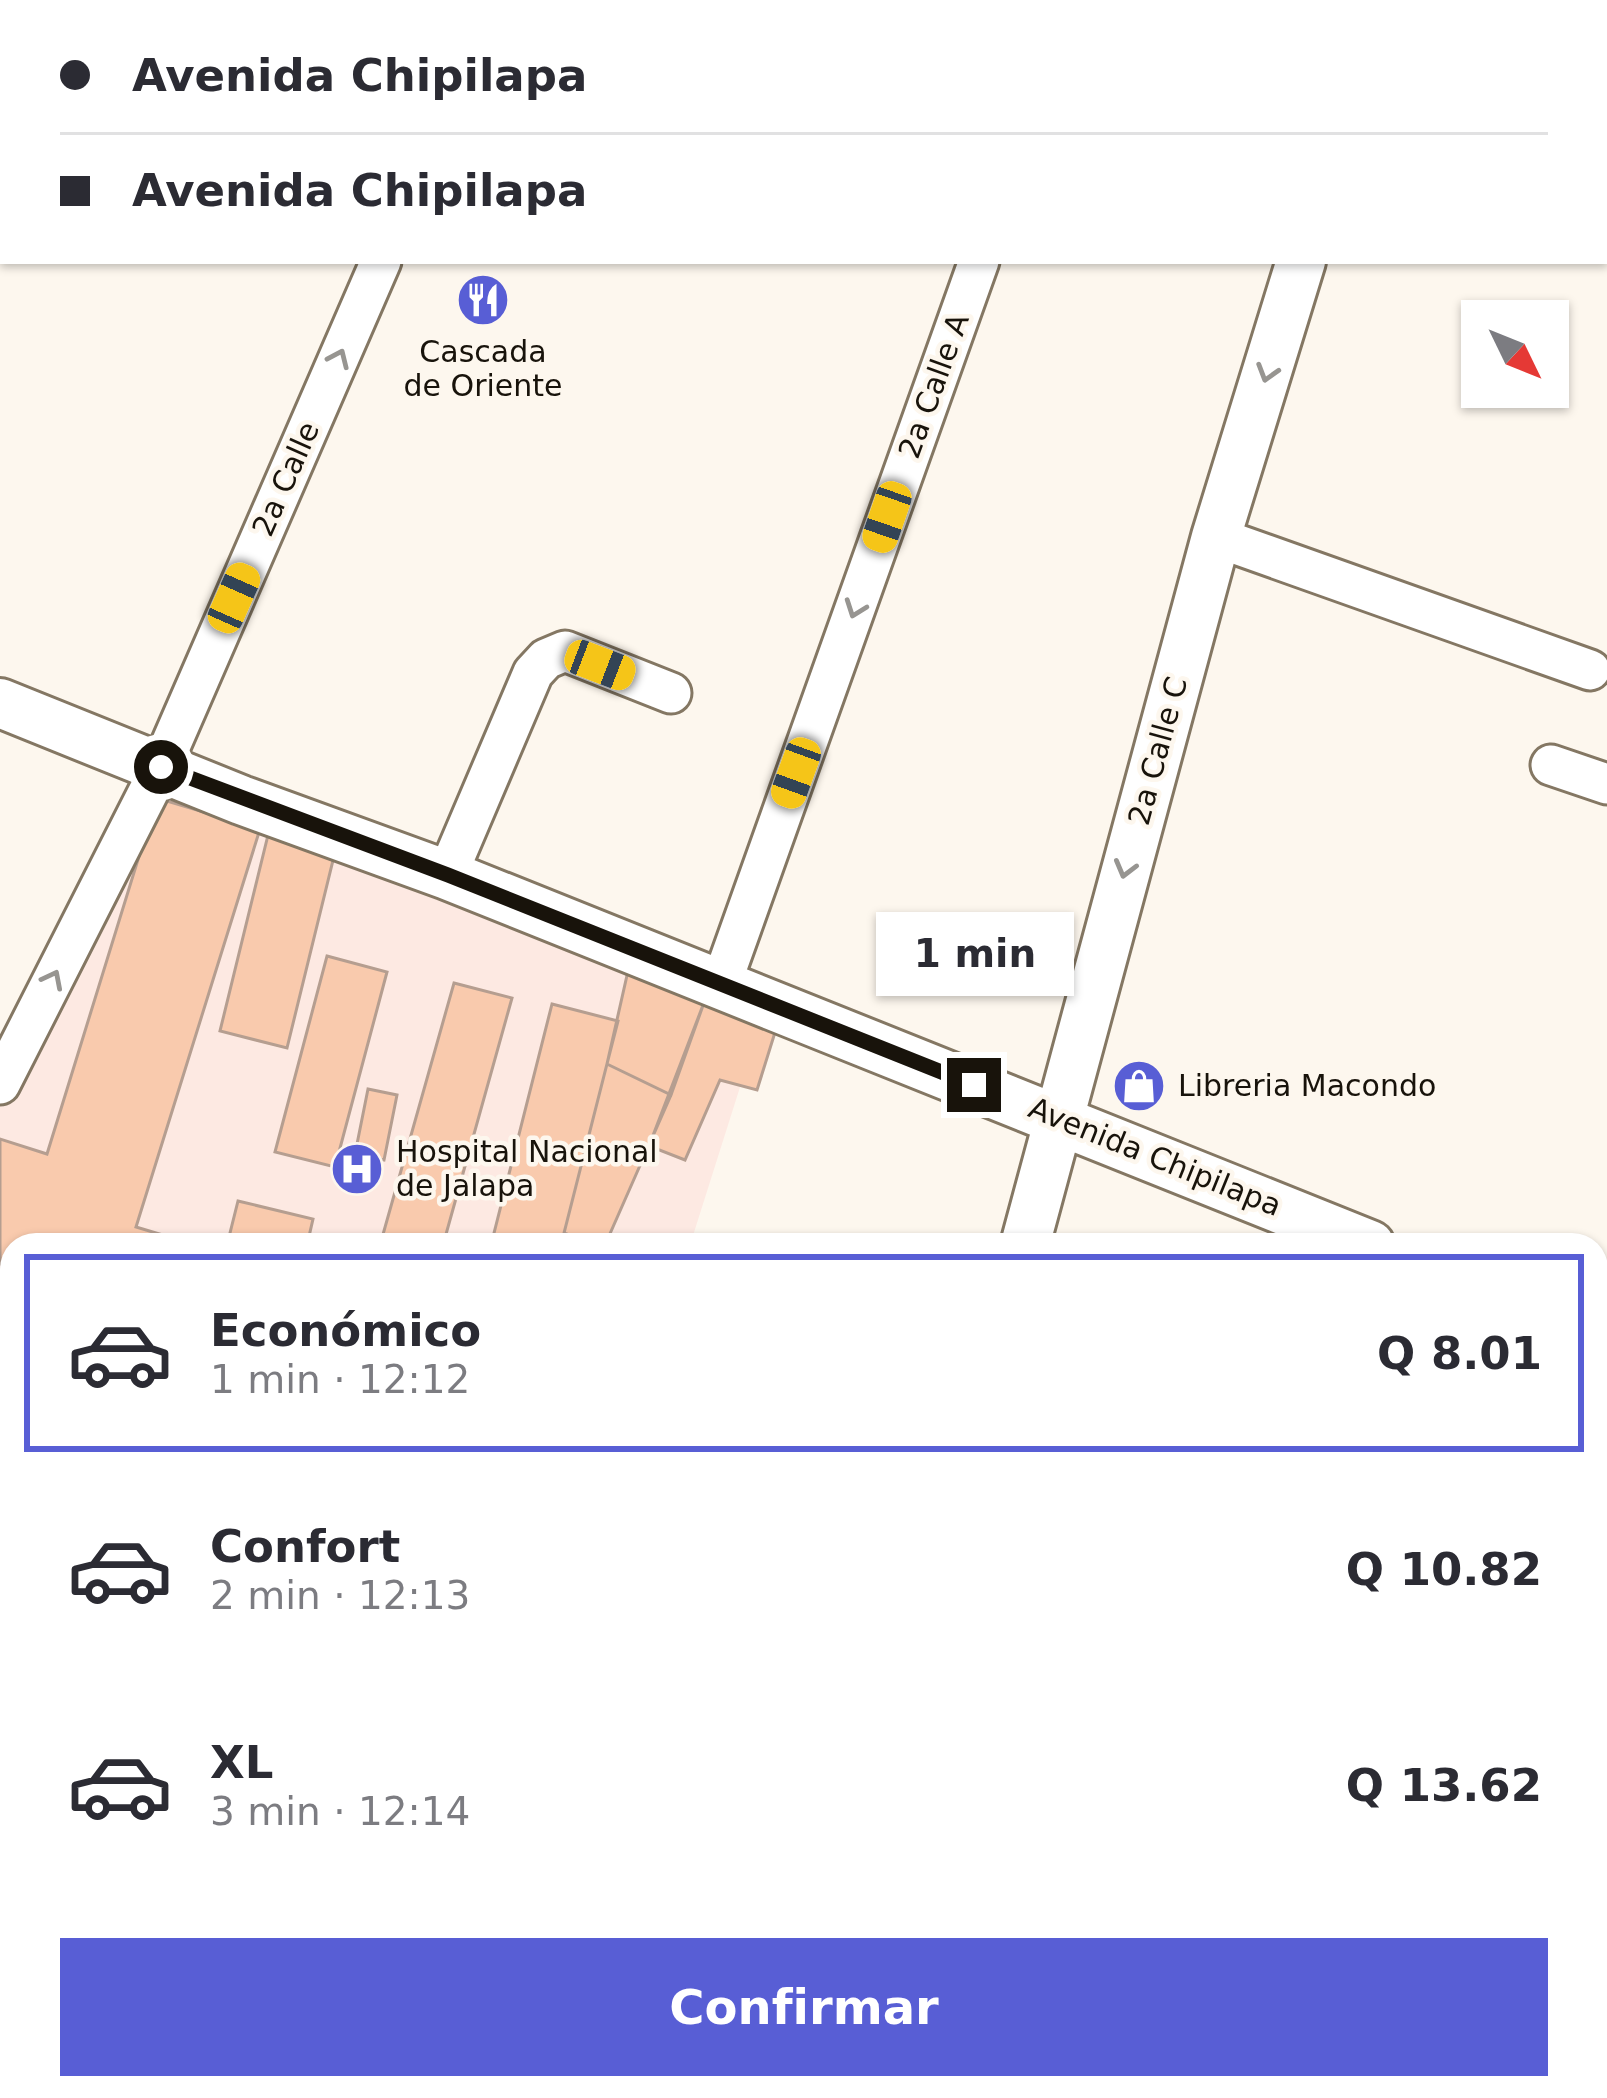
<!DOCTYPE html>
<html lang="es">
<meta charset="utf-8">
<style>
:root{--surface:#fff;--page:#f7f7f7;--text:#2b2b33;--muted:#7c7c81;--line:#e1e1e2;--accent:#585ed5}
body{margin:0;font-family:"DejaVu Sans",sans-serif;background:var(--page);color:var(--text);height:100vh;display:flex;flex-direction:column;font-size:45px;white-space:nowrap}
*{box-sizing:border-box;margin:0}
p{font-size:39px;color:var(--muted)}
.icon{flex:none;width:66px;height:66px;fill:none;stroke:currentColor;stroke-width:2;stroke-linecap:round;stroke-linejoin:round}
.map{position:relative;flex:1;overflow:hidden}
.side{position:absolute;left:0px;top:1233px;width:1608px;height:867px;display:flex;flex-direction:column;background:var(--surface);border-radius:36px 36px 0 0;box-shadow:0 3px 9px #0004}
.side>*{flex:none}
.top-card{position:absolute;left:0px;top:0px;width:1608px;height:264px;box-shadow:0 3px 9px #0004;display:grid;align-content:center;height:264px;padding:0 60px;background:var(--surface)}
.needle{width:78px;rotate:133deg}
.controls{position:absolute;left:1461px;top:300px;display:grid;gap:24px}
.controls a{display:grid;place-items:center;width:108px;height:108px;border-radius:0px;background:var(--surface);box-shadow:0 3px 9px #0004;font-size:60px}
.end{position:absolute;width:54px;height:54px;margin:-27px;border:15px solid #18130b;background:#fff;box-shadow:0 0 0 6px #fff}
.from{border-radius:50%}
.bubble{position:absolute;height:84px;border-radius:0px;background:var(--surface);box-shadow:0 3px 9px #0004;font-size:39px;font-weight:700;line-height:84px;text-align:center}
.car{position:absolute;width:36px;height:72px;margin:-36px -18px;border-radius:15px;box-shadow:0 0 9px 3px #0007;background:linear-gradient(#f5c518 24%,#345 0 40%,#f5c518 0 76%,#345 0 86%,#f5c518 0)}
.top-card b{display:flex;align-items:center;gap:42px;height:114px;font-size:45px}
.top-card b+b{border-top:3px solid var(--line)}
.top-card i{width:30px;height:30px;background:var(--text)}
ul{padding:21px 0 0;list-style:none}
li{display:flex;align-items:center;gap:36px;height:198px;margin:0 24px 18px;padding:0 36px;border:6px solid transparent;border-radius:0px}
li div{flex:1}
li b{display:block;font-size:45px}
li em{font-style:normal;font-weight:700}
li.current{border-color:var(--accent)}
li>.icon{width:108px;height:108px;stroke-width:1.5}
.button{display:flex;gap:24px;margin-top:auto;padding:24px 60px}
.button a{flex:1;height:138px;border-radius:0px;background:var(--accent);color:#fff;font-size:48px;font-weight:700;line-height:138px;text-align:center}
.map>svg:first-child{display:block}
.medical{fill:#fde9e2}
.building{fill:#f9caad;stroke:#b59e90;stroke-width:3}
.lines{fill:none;stroke-linecap:round;stroke-linejoin:round}
.minor-casing{stroke:#847763;stroke-width:45}
.major-casing{stroke:#847763;stroke-width:54}
.minor{stroke:#fff;stroke-width:39}
.major{stroke:#fff;stroke-width:48}
.oneway{stroke:#979591}
.route{stroke:#18130b;stroke-width:15}
.labels{text-anchor:middle;stroke-width:9;stroke-linejoin:round;paint-order:stroke}
.poi-label{font-size:30px;fill:#18130b;stroke:#fdf7ee;text-anchor:start}
.street-label{font-size:30px;fill:#18130b;stroke:#fdf7ee}
</style>
<div class="map">
<svg width="1607" height="2098" viewBox="0 0 1607 2098">
<rect width="100%" height="100%" fill="#fdf7ee"/>
<path class="medical" d="M155,777l611,228 -76,240h-678v380l-12,-4v-527z"/>
<path class="building" d="M157,798l103,31 -124,398 60,18h-184v22l-12,-3v-125l47,15z
M269,831l67,17 -49,200 -67,-17z
M327,956l60,16 -52,195 -60,-15z
M628,971l77,29 -34,95 -64,-31z
M454,983l58,15 -69,247h-63z
M705,1000l72,26 -20,64 -37,-10 -35,80 -36,-14z
M552,1004l66,17 -11,43 -46,181h-70z
M607,1064l64,31 -66,150h-10l-31,-12z
M368,1089l29,6 -13,65 -29,-6z
M238,1201l75,18 -6,26h-80z
M12,1281v125l-12,-4v-82z
M12,1562v75l-12,-5v-42z"/>
<g class="lines">
<g class="minor-casing">
<path id="minor" d="M1222,0l5,3
M494,3l1,-3
M1071,3l1,-3
M1605,232l2,1
M1216,537l374,133
M1551,765l56,19
M447,875l86,-202 13,-14 19,-8 106,42
M720,987l259,-726
M0,1084l161,-317 220,-506
M0,1435l12,3
M0,1918l12,6
M1596,1927l11,3
M371,2088l22,10"/>
</g>
<g class="major-casing">
<path id="major" d="M1379,3l1,-3
M0,703l241,97 206,75 923,370
M1025,1245l191,-708 85,-276
M1596,1337l11,5
M803,2098l3,-10
M1597,2098l10,-34"/>
</g>
<use href="#minor" class="minor"/>
<use href="#major" class="major"/>
</g>
<defs><path id="oneway-chevron" d="M-2-3.5L2.5 0L-2 3.5" fill="none" stroke-width="1.6" stroke-linecap="round" stroke-linejoin="round" transform="scale(3)"/></defs>
<g class="oneway">
<use href="#oneway-chevron" transform="translate(339 358) rotate(-66)"/>
<use href="#oneway-chevron" transform="translate(1267 373) rotate(107)"/>
<use href="#oneway-chevron" transform="translate(855 609) rotate(110)"/>
<use href="#oneway-chevron" transform="translate(1125 869) rotate(105)"/>
<use href="#oneway-chevron" transform="translate(53 979) rotate(-63)"/>
</g>
<g class="lines">
<path class="route" d="M161,767l287,108 526,210"/>
</g>
<defs>
<g id="restaurant-disc" transform="scale(2.7)"><circle r="9.5" fill="#585ed5" stroke="#fdf7ee"/><path d="M-5-6h1v4h1v-4h1v4h1v-4h1v5L-1.5 .5V6h-2V.5L-5-1ZM5-6V6H3V1.5H1.5Q1.5-4 5-6Z" fill="#fff"/></g>
<g id="shop-disc" transform="scale(2.7)"><circle r="9.5" fill="#585ed5" stroke="#fdf7ee"/><path d="M-5-2.5h2.3a2.7 3.5 0 0 1 5.4 0H5L5.5 6h-11ZM-1.5-2.5h3a1.5 2.3 0 0 0-3 0Z" fill="#fff"/></g>
<g id="hospital-disc" transform="scale(2.7)"><circle r="9.5" fill="#585ed5" stroke="#fdf7ee"/><path d="M-5-5h3v3.5h4V-5h3V5h-3V1.5h-4V5h-3Z" fill="#fff"/></g>
</defs>
<g fill-rule="evenodd">
<use href="#restaurant-disc" x="483" y="300"/>
<use href="#shop-disc" x="1139" y="1086"/>
<use href="#hospital-disc" x="357" y="1169"/>
</g>
<g class="labels">
<g class="poi-label">
<text x="483" y="362" text-anchor="middle">Cascada<tspan x="483" dy="34">de Oriente</tspan></text>
<text x="1178" y="1096">Libreria Macondo</text>
<text x="396" y="1162">Hospital Nacional<tspan x="396" dy="34">de Jalapa</tspan></text>
</g>
<g class="street-label">
<text transform="translate(934 386) rotate(-70)" y="10">2a Calle A</text>
<text transform="translate(286 479) rotate(-66)" y="10">2a Calle</text>
<text transform="translate(1158 751) rotate(-75)" y="10">2a Calle C</text>
<text transform="translate(1155 1157) rotate(22)" y="10">Avenida Chipilapa</text>
</g>
</g>
</svg>
<div class="controls">
<a><svg class="needle" viewBox="-14 -14 28 28"><path d="M0-13l5 13h-10z" fill="#e53935"/><path d="M0 13l5-13h-10z" fill="#7c7c81"/></svg></a>
</div>
<i class="end from" style="left:161px;top:767px"></i>
<i class="end" style="left:974px;top:1085px"></i>
<div class="bubble" style="left:876px;top:912px;width:198px">1 min</div>
<i class="car" style="left:887px;top:517px;rotate:199deg"></i>
<i class="car" style="left:234px;top:598px;rotate:24deg"></i>
<i class="car" style="left:600px;top:665px;rotate:111deg"></i>
<i class="car" style="left:796px;top:773px;rotate:200deg"></i>
<div class="top-card">
<b><i class="from"></i>Avenida Chipilapa</b>
<b><i></i>Avenida Chipilapa</b>
</div>
<section class="side">
<ul>
<li class="current"><svg class="icon" aria-label="car" viewBox="0 0 24 24"><path d="M5 17H2v-5l4-1 3-4h7l3 4 3 1v5h-3M9 17h6M6 11h13"/><circle cx="7" cy="17" r="2"/><circle cx="17" cy="17" r="2"/></svg><div><b>Económico</b><p>1 min · 12:12</p></div><em>Q 8.01</em></li>
<li><svg class="icon" aria-label="car" viewBox="0 0 24 24"><path d="M5 17H2v-5l4-1 3-4h7l3 4 3 1v5h-3M9 17h6M6 11h13"/><circle cx="7" cy="17" r="2"/><circle cx="17" cy="17" r="2"/></svg><div><b>Confort</b><p>2 min · 12:13</p></div><em>Q 10.82</em></li>
<li><svg class="icon" aria-label="car" viewBox="0 0 24 24"><path d="M5 17H2v-5l4-1 3-4h7l3 4 3 1v5h-3M9 17h6M6 11h13"/><circle cx="7" cy="17" r="2"/><circle cx="17" cy="17" r="2"/></svg><div><b>XL</b><p>3 min · 12:14</p></div><em>Q 13.62</em></li>
</ul>
<div class="button"><a>Confirmar</a></div>
</section>
</div>
